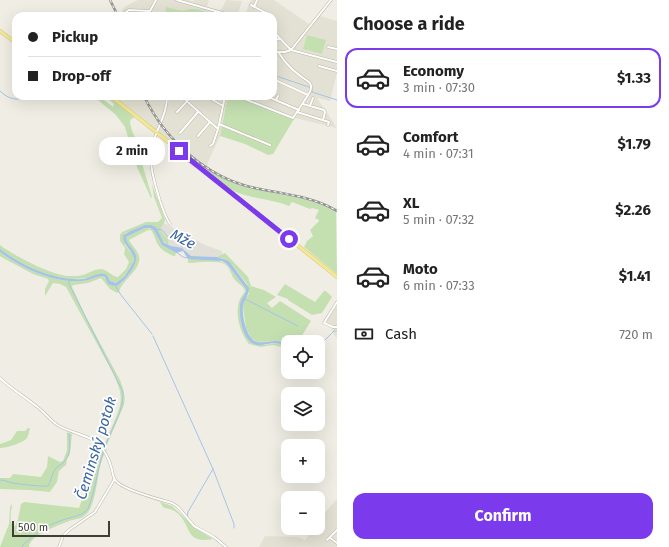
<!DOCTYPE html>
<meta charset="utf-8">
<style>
:root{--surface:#fff;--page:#f2f2f2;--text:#222;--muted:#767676;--line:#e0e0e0;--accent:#7c3aed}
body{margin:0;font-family:"Fira Sans",sans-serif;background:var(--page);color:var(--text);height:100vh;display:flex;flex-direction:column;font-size:15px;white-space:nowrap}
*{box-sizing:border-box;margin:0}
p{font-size:13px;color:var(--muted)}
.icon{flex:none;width:22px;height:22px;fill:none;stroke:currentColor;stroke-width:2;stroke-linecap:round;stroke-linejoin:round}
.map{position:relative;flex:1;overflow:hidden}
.side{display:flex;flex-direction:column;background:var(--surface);width:332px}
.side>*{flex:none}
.hud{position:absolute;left:12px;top:12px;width:265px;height:88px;border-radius:12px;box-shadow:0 4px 16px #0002;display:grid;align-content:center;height:88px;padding:0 16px;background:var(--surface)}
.tools{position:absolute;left:281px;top:335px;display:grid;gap:8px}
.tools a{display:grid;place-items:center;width:44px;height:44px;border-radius:8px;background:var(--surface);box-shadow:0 4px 16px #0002;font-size:20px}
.scale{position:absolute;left:12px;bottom:10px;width:98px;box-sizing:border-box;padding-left:4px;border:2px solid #413e35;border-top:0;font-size:11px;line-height:14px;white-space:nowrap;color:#413e35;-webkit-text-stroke:3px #fff;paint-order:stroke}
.end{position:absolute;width:18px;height:18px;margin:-9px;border:5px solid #7c3aed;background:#fff;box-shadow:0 0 0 2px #fff}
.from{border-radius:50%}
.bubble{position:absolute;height:28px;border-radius:12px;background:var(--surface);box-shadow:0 4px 16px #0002;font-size:13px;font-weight:700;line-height:28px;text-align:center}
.hud b{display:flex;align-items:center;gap:14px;height:38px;font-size:15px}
.hud b+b{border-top:1px solid var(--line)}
.hud i{width:10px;height:10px;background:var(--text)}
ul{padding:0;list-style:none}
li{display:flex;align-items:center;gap:12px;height:60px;margin:0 8px 6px;padding:0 8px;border:2px solid transparent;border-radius:12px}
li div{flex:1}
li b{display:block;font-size:15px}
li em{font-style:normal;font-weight:700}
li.selected{border-color:var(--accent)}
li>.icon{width:36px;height:36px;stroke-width:1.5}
h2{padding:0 16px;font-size:18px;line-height:48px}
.pay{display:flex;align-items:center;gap:10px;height:44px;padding:0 16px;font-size:15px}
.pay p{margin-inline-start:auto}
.primary-button{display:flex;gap:8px;margin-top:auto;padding:8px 16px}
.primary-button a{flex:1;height:46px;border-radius:12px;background:var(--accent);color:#fff;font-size:16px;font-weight:700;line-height:46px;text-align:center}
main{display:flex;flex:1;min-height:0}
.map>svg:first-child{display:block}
.residential{fill:#e3e1d3}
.industrial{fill:#e2dfd9}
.green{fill:#c4e0b1}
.water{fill:#a6c3e7}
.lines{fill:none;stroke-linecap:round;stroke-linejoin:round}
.stream{stroke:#a6c3e7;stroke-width:1}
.minor-casing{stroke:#bab7a8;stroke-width:3}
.major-casing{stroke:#d6c66d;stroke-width:4}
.minor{stroke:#fff;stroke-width:2}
.major{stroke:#f3e79a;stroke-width:3}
.rail-casing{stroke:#939393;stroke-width:2.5}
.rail{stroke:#fff;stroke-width:1;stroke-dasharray:3;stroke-linecap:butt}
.route{stroke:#7c3aed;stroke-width:5}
.labels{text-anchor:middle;stroke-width:3.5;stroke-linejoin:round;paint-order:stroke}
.water-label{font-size:15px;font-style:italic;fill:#3a66a1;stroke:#fff}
</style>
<main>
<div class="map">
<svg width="337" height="547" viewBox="0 0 337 547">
<rect width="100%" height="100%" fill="#f0eee4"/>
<path class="residential" d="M138,0h52l2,2 2,-2h15l-2,7 12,3 3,-1 4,-9 16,1 -4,13 2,2h-118v-6l4,-4z
M252,0h22l38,26 8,-10 17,5v52l-7,28 -13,-3 20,30 -42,-10 -3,1 -59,-23h40v-80h-28l4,-13z
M108,96h120l-8,40 -12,26 -2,9 -9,-2 -5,-3 -33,-29z
M337,300v38l-3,-3 -4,-10 -7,-4z
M337,499v48h-78l6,-11 33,1 7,3 10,-12h3v-4l4,-4 -1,-3z"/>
<path class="industrial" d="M164,223l41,22 17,6v5l-5,1 -26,-1 -7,-7 -16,-3 1,-6 -9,-10z"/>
<path class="green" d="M166,7l16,4 8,-2h6l10,3 -2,4h-39z
M307,35l19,5 -4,14 -19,-5z
M93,96h6l14,11 1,-3 -9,-8h3l24,19 2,3 -3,1 -1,3 2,9 6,12 5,24 9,30 -1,1 -1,-2 -13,-29 -12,-40 -9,-12z
M228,96h5l61,23 -21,35 -5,1 -23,-11 -25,-8z
M207,169c31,21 59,19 93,29 13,3 24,8 36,13l1,63 -33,-27 3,-6 6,-5 -3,-6 9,-9v-1l-4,-2 4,-8 -7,-2 -2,1 -18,-7 -3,4c-17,-7 -38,-7 -55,-15 -10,-4 -19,-13 -28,-20z
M152,184l13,36 -1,3 -4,7 9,10 -1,6 -6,-6 -6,-13 -12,-2 -11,6 -8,2v12l8,10 1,6 -9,15 -9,7 -6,-2 -3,-6c-12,2 -24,4 -37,4 -23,-1 -51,-16 -70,-30v-4c13,10 54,32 71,31 4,0 8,0 12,-1 6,-2 12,-6 18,-6 7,1 10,7 17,8l8,-8 3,-7 -5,-8 1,-6 -5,-7v-6l2,-3 24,-10h12l4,-4 -8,-21z
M145,228l9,1 8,16 14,8 -1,3h-2c-6,-3 -13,-7 -16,-13 -2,-4 -3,-9 -6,-13h-3l-19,10c3,5 8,10 10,16 3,14 -17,24 -20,36l-2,1 -7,-4 -9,-11 -13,5 -15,2 -1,2 13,28 35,65c3,8 6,16 4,25l-18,42 1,4 -5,-5c5,-4 6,-11 9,-17 11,-26 14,-30 2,-56l-47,-86 -6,-3 -7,-1 -8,13v-7l4,-8 -1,-2 -15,-5 -30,-16 -3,-2v-4c23,17 53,31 82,29 7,0 14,-5 21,-5l11,10c13,-2 20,-19 22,-30l-10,-15v-4z
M225,253l23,24 3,9 13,4 12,7 -9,6 5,5 8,-7 31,20 -13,21h-10v1l-12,-2 -19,1 -6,-4 -5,-10 -3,-21v-5l6,-8 -2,-10 -18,-23 -12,-4z
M190,258l27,2 10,4 19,25c0,6 -6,12 -6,18 0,8 6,25 9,33l15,5 12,-2 12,3v3l-15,-4 -12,2 -12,-3c-9,-11 -15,-31 -9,-45 1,-3 4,-5 5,-8 -2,-6 -7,-7 -10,-11 -4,-4 -4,-10 -8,-14 -6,-7 -30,-3 -39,-3v-4z
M285,284l30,18 9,-11h2l6,6 -10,16 -10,2 -24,-15v-1l-11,-4z
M28,428h2c-1,3 -1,7 -3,10 -4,5 -21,10 -27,10v-4l11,-4 6,-9h8z
M67,432l5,2 -2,20 -3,5 -1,6 -7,6 -2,11 -7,10 -21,-2 -29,-1v-11h10l3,-4 28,3 6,-10 1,-11 12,6 3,-1 4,-11z
M93,443l11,10v2c-8,15 -6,52 -20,61 -3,3 -8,3 -12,4 -10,4 -43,15 -43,27h-29l9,-23 1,-16 1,-4 1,2c-1,6 -3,15 1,20h2l3,-7 3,-15 3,-2 55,6 7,-20 3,-16 10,-21z
M144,496l28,10 22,21 19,12c-29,6 -21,-15 -37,-27 -4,-3 -9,-3 -13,-5l-3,-5z"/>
<path class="water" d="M144,225h7l5,2 8,16 7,3 11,2 9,8 26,1 12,4 20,27c0,8 -5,11 -6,18 -1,9 3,33 14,36 6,1 12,-1 19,-1 4,0 8,1 12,2v3c-4,-1 -8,-2 -12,-3 -7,0 -13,3 -19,2 -14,-3 -18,-27 -17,-39 0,-7 6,-11 6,-17l-19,-25 -5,-3 -34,-2 -5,-8 -7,2 -14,-8 -8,-15 -4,-2h-5l-19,9c0,8 9,12 10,19 2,8 -11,26 -18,29 -4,2 -7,0 -10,-1l-3,-7 -2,-1c-7,0 -14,5 -21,5 -29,2 -59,-12 -82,-29v-3c23,17 54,32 83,30 9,-1 15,-8 24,-4l3,6 6,2 9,-7 9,-15c0,-10 -11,-15 -11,-25 3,-4 16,-8 21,-11z"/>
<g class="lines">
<path class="stream" d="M273,75l39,13v4l25,8
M0,91c8,8 18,11 28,5
M157,229l5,1 6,7 13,6 1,4
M176,252l7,5 4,1
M115,285l6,10 31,39
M245,299l53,27
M153,336l60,133 21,55v4
M320,345l14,-14h3
M0,480c5,0 8,2 13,3 5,1 31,4 35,3 3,-5 4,-11 6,-15 2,-4 7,-6 10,-9 7,-7 6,-19 5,-28
M187,517l1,-5 25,-43
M22,547l1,-2c11,-10 22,-19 37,-24 9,-4 21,-4 28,-12 8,-21 10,-44 18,-65 6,-17 18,-33 17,-52l-54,-108v-4"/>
<g class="minor-casing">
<path id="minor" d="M177,0l56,16
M251,5l17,9 2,2
M254,7l3,-7
M123,14l6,-4 21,1 6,-11
M273,31l18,19 46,12
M273,43l6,-5
M328,47l9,2
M273,52h12l6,-2 40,-50
M319,66l18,5
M273,79l35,16c3,-4 4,-8 2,-12 -12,-9 -23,-16 -31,-30
M167,96c0,17 -8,28 -13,44 -7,22 0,40 6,61 3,8 5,16 10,23
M181,96l37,33 5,-23 -17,-10
M237,96l56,22 15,-23
M266,96l33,14
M276,100l2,-4
M303,104l21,6 1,2 -2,8
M223,106l2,-10
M310,106l3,-8
M177,112l15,-16
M297,112l32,10 -1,3
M219,124l51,21
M180,133l18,-21
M198,136l12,-14
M210,146l3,-2 5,-15
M337,302l-13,21 9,4h4
M0,378c11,11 24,18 36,28 9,6 14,15 23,20 11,6 23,8 34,14 11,7 16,18 19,30 1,4 1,8 4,11 6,8 45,19 56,22l6,4 16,19 20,11 12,10
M330,538l7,5
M327,540l10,-10
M59,547l4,-11 6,-6 26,-18 19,-32"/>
</g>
<g class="major-casing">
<path id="major" d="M0,31l16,12
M111,96l226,181"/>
</g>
<use href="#minor" class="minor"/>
<use href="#major" class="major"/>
<g class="rail-casing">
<path id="rail" d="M110,0l8,16
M144,96c21,44 63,82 111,92 28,6 57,8 82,23"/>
</g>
<use href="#rail" class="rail"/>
</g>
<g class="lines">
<path class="route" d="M179,151l110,88"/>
</g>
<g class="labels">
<g class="water-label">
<text transform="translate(183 239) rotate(28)" y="5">Mže</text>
<text transform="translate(96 448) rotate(-73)" y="5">Čeminský potok</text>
</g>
</g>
</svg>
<div class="tools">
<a><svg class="icon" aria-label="locate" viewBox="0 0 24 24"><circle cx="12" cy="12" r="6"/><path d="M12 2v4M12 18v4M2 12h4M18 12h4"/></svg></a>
<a><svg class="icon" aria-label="layers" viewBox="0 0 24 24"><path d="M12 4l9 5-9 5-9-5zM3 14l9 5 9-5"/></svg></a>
<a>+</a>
<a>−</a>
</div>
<div class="scale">500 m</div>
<i class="end from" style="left:289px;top:239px"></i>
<i class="end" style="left:179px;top:151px"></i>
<div class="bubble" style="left:99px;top:137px;width:66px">2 min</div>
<div class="hud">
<b><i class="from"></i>Pickup</b>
<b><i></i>Drop-off</b>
</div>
</div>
<section class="side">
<h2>Choose a ride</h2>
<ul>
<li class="selected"><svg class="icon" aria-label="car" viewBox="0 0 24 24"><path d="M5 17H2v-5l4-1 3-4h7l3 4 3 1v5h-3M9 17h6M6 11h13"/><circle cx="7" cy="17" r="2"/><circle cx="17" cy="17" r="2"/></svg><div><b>Economy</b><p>3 min · 07:30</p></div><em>$1.33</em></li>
<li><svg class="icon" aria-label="car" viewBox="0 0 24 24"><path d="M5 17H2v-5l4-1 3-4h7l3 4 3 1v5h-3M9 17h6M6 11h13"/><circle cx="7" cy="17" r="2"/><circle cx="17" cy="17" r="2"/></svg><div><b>Comfort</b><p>4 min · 07:31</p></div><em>$1.79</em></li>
<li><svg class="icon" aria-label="car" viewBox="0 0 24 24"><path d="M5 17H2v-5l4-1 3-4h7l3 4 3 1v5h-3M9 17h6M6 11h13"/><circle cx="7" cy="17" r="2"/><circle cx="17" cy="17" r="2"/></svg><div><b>XL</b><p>5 min · 07:32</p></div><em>$2.26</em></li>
<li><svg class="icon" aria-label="car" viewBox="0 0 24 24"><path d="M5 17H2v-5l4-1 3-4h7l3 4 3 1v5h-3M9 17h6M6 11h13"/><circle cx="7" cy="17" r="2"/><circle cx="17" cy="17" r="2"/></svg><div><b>Moto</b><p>6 min · 07:33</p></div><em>$1.41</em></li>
</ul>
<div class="pay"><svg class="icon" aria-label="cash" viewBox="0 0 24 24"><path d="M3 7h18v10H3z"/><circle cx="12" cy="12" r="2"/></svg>Cash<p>720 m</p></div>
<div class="primary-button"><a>Confirm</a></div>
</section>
</main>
